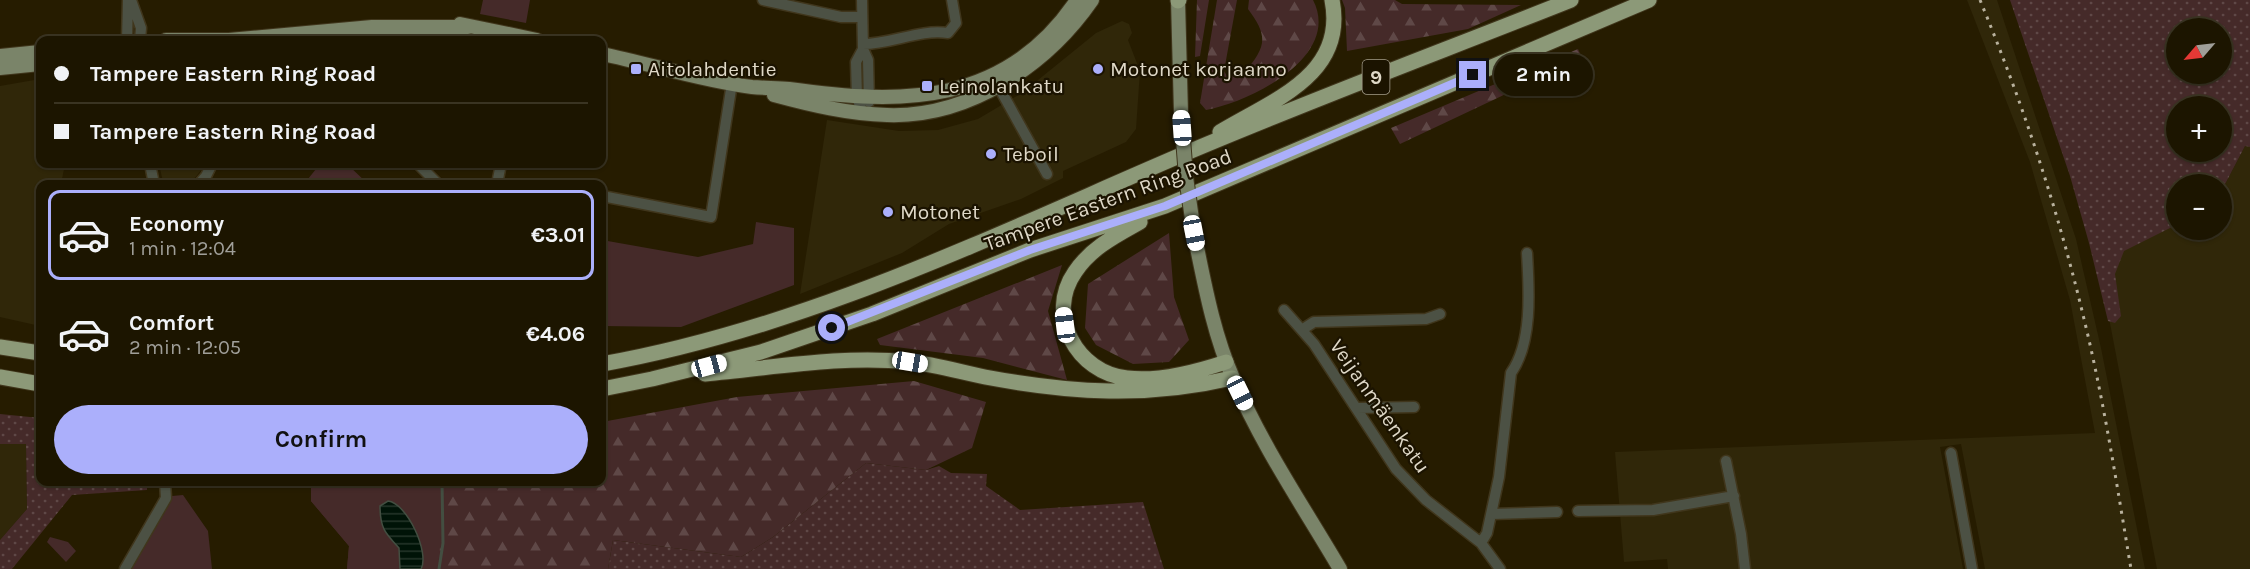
<!DOCTYPE html>
<meta charset="utf-8">
<style>
:root{--surface:#1c1500;--page:#251e0a;--text:#f1f3f6;--muted:#a09f99;--line:#3a3422;--accent:#abaffb}
body{margin:0;font-family:Karla,sans-serif;background:var(--page);color:var(--text);height:100vh;display:flex;flex-direction:column;font-size:22px;white-space:nowrap}
*{box-sizing:border-box;margin:0}
p{font-size:20px;color:var(--muted)}
.icon{flex:none;width:33px;height:33px;fill:none;stroke:currentColor;stroke-width:2;stroke-linecap:round;stroke-linejoin:round}
.map{position:relative;flex:1;overflow:hidden}
.sheet{position:absolute;left:36px;top:180px;width:570px;height:306px;display:flex;flex-direction:column;background:var(--surface);border-radius:12px;box-shadow:0 2px 4px #0004,0 0 0 2px var(--line)}
.sheet>*{flex:none}
.banner{position:absolute;left:36px;top:36px;width:570px;height:132px;border-radius:12px;box-shadow:0 2px 4px #0004,0 0 0 2px var(--line);display:grid;align-content:center;height:132px;padding:0 18px;background:var(--surface)}
.needle{width:39px;rotate:242deg}
.fabs{position:absolute;left:2166px;top:18px;display:grid;gap:12px}
.fabs a{display:grid;place-items:center;width:66px;height:66px;border-radius:50%;background:var(--surface);box-shadow:0 2px 4px #0004,0 0 0 2px var(--line);font-size:30px}
.end{position:absolute;width:27px;height:27px;margin:-14px;border:8px solid #abaffb;background:#111;box-shadow:0 0 0 3px #111}
.from{border-radius:50%}
.bubble{position:absolute;height:42px;border-radius:21px;background:var(--surface);box-shadow:0 2px 4px #0004,0 0 0 2px var(--line);font-size:20px;font-weight:700;line-height:42px;text-align:center}
.car{position:absolute;width:18px;height:36px;margin:-18px -9px;border-radius:8px;box-shadow:0 0 4px 2px #0007;background:linear-gradient(#fff 24%,#345 0 40%,#fff 0 76%,#345 0 86%,#fff 0)}
.banner b{display:flex;align-items:center;gap:21px;height:57px;font-size:22px}
.banner b+b{border-top:2px solid var(--line)}
.banner i{width:15px;height:15px;background:var(--text)}
ul{padding:10px 0 0;list-style:none}
li{display:flex;align-items:center;gap:18px;height:90px;margin:0 12px 9px;padding:0 6px;border:3px solid transparent;border-radius:12px}
li div{flex:1}
li b{display:block;font-size:22px}
li em{font-style:normal;font-weight:700}
li.active{border-color:var(--accent)}
li>.icon{width:54px;height:54px;stroke-width:1.5}
.cta{display:flex;gap:12px;margin-top:auto;padding:12px 18px}
.cta a{flex:1;height:69px;border-radius:36px;background:var(--accent);color:#111;font-size:24px;font-weight:700;line-height:69px;text-align:center}
.map>svg:first-child{display:block}
.built{fill:#302709}
.grass{fill:url(#grass-dots);fill-rule:evenodd}
.forest{fill:url(#forest-firs)}
.park{fill:#452a29}
.water{fill:url(#water-rules);stroke:#434e41;stroke-width:1.5}
.lines{fill:none;stroke-linecap:round;stroke-linejoin:round}
.stream{stroke:#434e41;stroke-width:3}
.minor-casing{stroke:#40361c;stroke-width:13}
.major-casing{stroke:#40361c;stroke-width:16}
.highway-casing{stroke:#40361c;stroke-width:17}
.minor{stroke:#4c5144;stroke-width:10}
.major{stroke:#7a8469;stroke-width:14}
.highway{stroke:#8c9978;stroke-width:15}
.rail{stroke:#b9b29e;stroke-width:3;stroke-dasharray:3 6;stroke-linecap:butt}
.major-bridge-casing{stroke:#40361c;stroke-width:16;stroke-linecap:butt}
.major-bridge{stroke:#7a8469;stroke-width:14}
.route{stroke:#abaffb;stroke-width:8}
.poi-dot{fill:#abaffb;stroke:#1b1300;stroke-width:2}
.labels{text-anchor:middle;stroke-width:4.5;stroke-linejoin:round;paint-order:stroke}
.shield{fill:#1b1300;stroke:#a49d8b;stroke-width:1.5}
.shield-label{font-size:20px;font-weight:bold;fill:#dfd8c7}
.poi-label{font-size:21px;fill:#dfd8c7;stroke:#1b1300;text-anchor:start}
.street-label{font-size:21px;fill:#dfd8c7;stroke:#1b1300}
</style>
<div class="map">
<svg width="2250" height="569" viewBox="0 0 2250 569">
<defs>
<pattern id="grass-dots" width="8" height="8" patternUnits="userSpaceOnUse" patternTransform="scale(1.5)"><rect width="8" height="8" fill="#452a29"/><path d="M2 2h.1M6 6h.1" fill="none" stroke="#5f4847" stroke-width="1.8" stroke-linecap="round"/></pattern>
<pattern id="forest-firs" width="22" height="20" patternUnits="userSpaceOnUse" patternTransform="scale(1.5)"><rect width="22" height="20" fill="#452a29"/><path d="M5 1l3.5 6h-7zM16 11l3.5 6h-7z" fill="#5f4847"/></pattern>
<pattern id="water-rules" width="6" height="5" patternUnits="userSpaceOnUse" patternTransform="scale(1.5)"><rect width="6" height="5" fill="#001307"/><path d="M0 2.5h6" fill="none" stroke="#25352a"/></pattern>
</defs>
<rect width="100%" height="100%" fill="#261c00"/>
<path class="built" d="M1967,0h30l79,239 25,109 44,221h-160l-24,-125 -21,3 23,122h-295l-1,-10 -43,3 -9,-110 480,-19 -25,-133 -40,-138z
M1122,21l7,3 3,9 -4,7 12,31 -4,58 -10,13 -63,29v7l-42,21 -72,25 -47,29 -102,41 27,-174 72,11 39,-1 40,-11 44,-26 74,-60z
M40,79v85h25l-4,20h-21v142l-40,-9v-231z
M2245,146l5,1v422h-93l-61,-319 80,-29v9h46v-40z
M159,164h47l-12,15 -25,5 -6,-2z
M26,443l1,66 -27,31v-96z"/>
<path class="grass" d="M2010,0h240v147l-5,-1 -23,44v-6h-46v41l-52,26 -9,23 6,42 -6,7 -7,-2 -19,-78 -19,-67zM2176,28h46v46h-46zM2222,106v46h-46v-46z
M0,414l40,4v64h107v8l-75,5 -60,74h-12v-29l27,-31 -1,-65h-26z
M866,463l60,7 13,-4 12,7 36,1 -1,12 34,24 123,-8 21,67h-556l5,-29 128,17 32,-20z"/>
<path class="forest" d="M1197,0h12l-9,56 -5,1z
M1217,0h20l-13,71 3,5 17,-3c22,-26 25,-36 4,-64l1,-9h64c29,56 -62,102 -107,110l-6,-7z
M1342,0h53l7,4 119,1 -53,24 -121,22 -2,-43z
M1578,49l4,9 -182,86 -9,-16z
M1169,233l5,64 15,43 -20,22 -36,2 -37,-19 -11,-17 3,-44z
M1062,265l-14,46 19,69 -84,-22 -103,-13 -3,-6z
M914,381l72,21 -14,46 -46,22 -60,-7 -93,74 -32,20 -128,-17 -5,29h-261l2,-23 -38,-45v-19h291v-60l135,-25z"/>
<path class="park" d="M483,0h47l-4,23 -46,-9z
M320,164h27l21,20h-64z
M756,222l38,6v57l-113,42 -79,-1v-86l96,17 55,-13z
M311,482h135l-8,87h-91l2,-23 -38,-45z
M183,495l25,36 4,38h-83l43,-73z
M50,537l18,5 8,9 -10,11 -19,-20z"/>
<path class="water" d="M388,501c19,2 42,52 33,68h-21l-1,-21c-14,-15 -19,-20 -19,-42z"/>
<g class="lines">
<path class="stream" d="M439,569l4,-26 -1,-61"/>
<g class="minor-casing">
<path id="minor" d="M131,0l10,28 -1,12
M763,0l78,17h21
M862,0l1,49 -7,13 1,36 6,15
M127,40l1,-40
M863,44c29,0 56,-15 85,-11l8,-10 -4,-23
M863,49l5,11 1,42
M995,80l52,94
M150,164l4,20
M418,164l20,20
M199,184l7,-8 6,-12
M497,184l4,-20
M602,196l109,21 21,-134
M1284,310l30,34 82,125 30,31 55,43 19,26
M1303,329l11,-7 112,-3 14,-5
M1357,408l57,-1
M1951,453l21,116
M1726,461l15,73 4,35
M1578,511l75,-1 81,-14
M1492,514l65,-2
M1481,543l6,-10 12,-56 12,-104c22,-31 18,-85 16,-120
M125,569l41,-71 -1,-16"/>
</g>
<g class="major-casing">
<path id="major" d="M1178,0l3,113
M460,24l77,16
M166,40h63
M229,40l143,-13h96
M602,54c49,10 100,27 150,33 12,1 25,1 37,2 113,16 217,17 288,-89
M0,56l40,-4
M0,68l40,-4
M774,95c37,10 75,19 113,20 82,3 160,-50 205,-115
M1194,233c10,48 19,100 39,145 29,68 70,128 107,191"/>
</g>
<g class="highway-casing">
<path id="highway" d="M1178,1l1,-1
M1220,132c53,-32 127,-57 112,-132
M1140,222c-25,14 -49,26 -65,50 -30,43 2,101 52,106 32,4 69,-6 99,-16
M0,347l40,6
M602,364c203,-36 388,-127 577,-208 129,-55 261,-104 392,-156
M705,374c68,-6 136,-19 204,-12 26,2 51,10 76,15 86,16 162,21 247,1
M0,377l40,7
M602,389l50,-10 109,-27 111,-38 158,-64 135,-44 484,-206"/>
</g>
<use href="#minor" class="minor"/>
<use href="#major" class="major"/>
<use href="#highway" class="highway"/>
<path class="rail" d="M1980,0c43,104 78,210 104,319 20,82 33,167 47,250"/>
<g class="major-bridge-casing">
<path id="major-bridge" d="M1181,113l5,64 8,56"/>
</g>
<use href="#major-bridge" class="major-bridge"/>
</g>
<g class="lines">
<path class="route" d="M832,328l198,-78 135,-44 308,-131"/>
</g>
<g class="poi-dot">
<rect x="630" y="63" width="12" height="12" rx="3"/>
<circle cx="1098" cy="69" r="6"/>
<rect x="921" y="80" width="12" height="12" rx="3"/>
<circle cx="991" cy="154" r="6"/>
<circle cx="888" cy="212" r="6"/>
</g>
<g class="labels">
<rect class="shield" x="1362.5" y="60" width="27" height="34" rx="4.5"/>
<g class="shield-label">
<text x="1376" y="84">9</text>
</g>
<g class="poi-label">
<text x="648" y="76">Aitolahdentie</text>
<text x="1110" y="76">Motonet korjaamo</text>
<text x="939" y="93">Leinolankatu</text>
<text x="1003" y="161">Teboil</text>
<text x="900" y="219">Motonet</text>
</g>
<g class="street-label">
<text transform="translate(1108 200) rotate(-20)" y="7">Tampere Eastern Ring Road</text>
<text transform="translate(1380 406) rotate(55)" y="7">Veijanmäenkatu</text>
</g>
</g>
</svg>
<div class="fabs">
<a><svg class="needle" viewBox="-14 -14 28 28"><path d="M0-13l5 13h-10z" fill="#e53935"/><path d="M0 13l5-13h-10z" fill="#a09f99"/></svg></a>
<a>+</a>
<a>−</a>
</div>
<i class="end from" style="left:832px;top:328px"></i>
<i class="end" style="left:1473px;top:75px"></i>
<div class="bubble" style="left:1494px;top:54px;width:99px">2 min</div>
<i class="car" style="left:1182px;top:128px;rotate:356deg"></i>
<i class="car" style="left:1194px;top:233px;rotate:169deg"></i>
<i class="car" style="left:1065px;top:325px;rotate:353deg"></i>
<i class="car" style="left:910px;top:362px;rotate:100deg"></i>
<i class="car" style="left:709px;top:366px;rotate:75deg"></i>
<i class="car" style="left:1240px;top:393px;rotate:154deg"></i>
<div class="banner">
<b><i class="from"></i>Tampere Eastern Ring Road</b>
<b><i></i>Tampere Eastern Ring Road</b>
</div>
<section class="sheet">
<ul>
<li class="active"><svg class="icon" aria-label="car" viewBox="0 0 24 24"><path d="M5 17H2v-5l4-1 3-4h7l3 4 3 1v5h-3M9 17h6M6 11h13"/><circle cx="7" cy="17" r="2"/><circle cx="17" cy="17" r="2"/></svg><div><b>Economy</b><p>1 min · 12:04</p></div><em>€3.01</em></li>
<li><svg class="icon" aria-label="car" viewBox="0 0 24 24"><path d="M5 17H2v-5l4-1 3-4h7l3 4 3 1v5h-3M9 17h6M6 11h13"/><circle cx="7" cy="17" r="2"/><circle cx="17" cy="17" r="2"/></svg><div><b>Comfort</b><p>2 min · 12:05</p></div><em>€4.06</em></li>
</ul>
<div class="cta"><a>Confirm</a></div>
</section>
</div>
